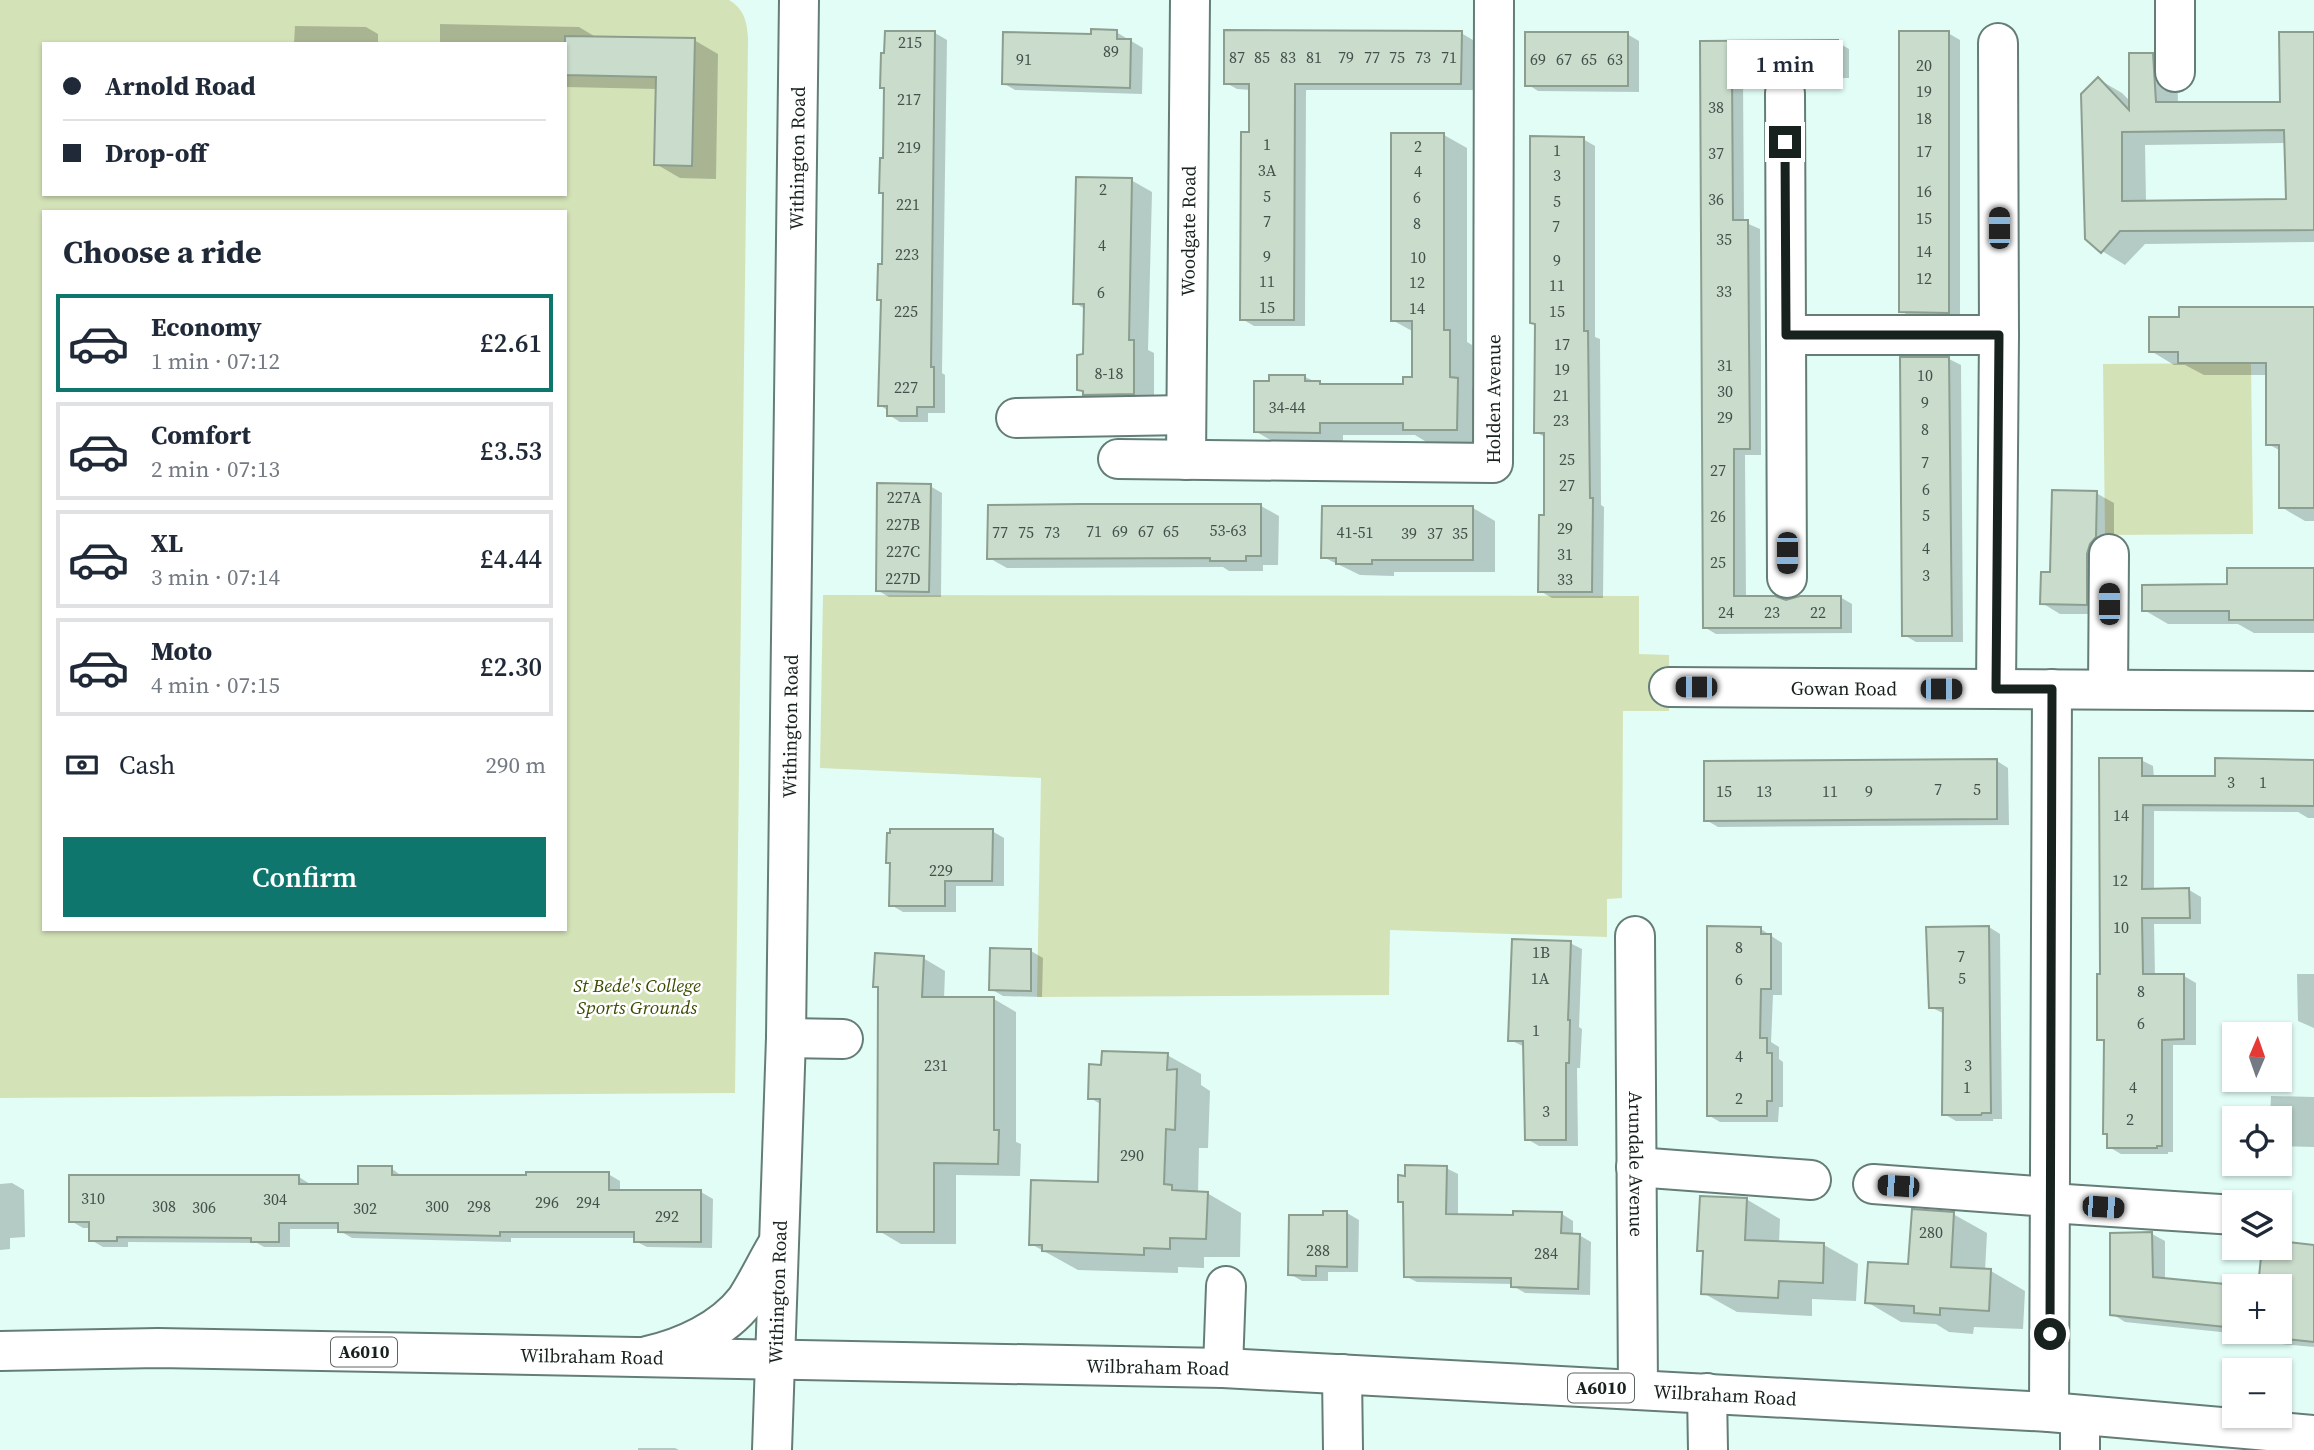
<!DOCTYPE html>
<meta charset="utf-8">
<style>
:root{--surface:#fff;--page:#f2f2f3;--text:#1f2937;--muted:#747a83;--line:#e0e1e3;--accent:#0f766e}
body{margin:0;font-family:"Source Serif 4",serif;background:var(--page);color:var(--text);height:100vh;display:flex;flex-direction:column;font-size:26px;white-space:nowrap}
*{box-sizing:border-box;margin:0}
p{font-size:23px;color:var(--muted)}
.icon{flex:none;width:38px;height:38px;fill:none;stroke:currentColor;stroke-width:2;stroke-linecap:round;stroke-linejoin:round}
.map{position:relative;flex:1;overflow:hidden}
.details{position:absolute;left:42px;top:210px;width:525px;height:721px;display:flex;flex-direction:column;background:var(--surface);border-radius:0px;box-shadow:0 2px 5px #0004}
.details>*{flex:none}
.hud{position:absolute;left:42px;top:42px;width:525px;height:154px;border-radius:0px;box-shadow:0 2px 5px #0004;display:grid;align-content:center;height:154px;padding:0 21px;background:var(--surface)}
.needle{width:46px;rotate:2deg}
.fabs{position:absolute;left:2222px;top:1022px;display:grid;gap:14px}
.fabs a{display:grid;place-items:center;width:70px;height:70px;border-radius:0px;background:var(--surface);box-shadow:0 2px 5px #0004;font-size:35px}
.end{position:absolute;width:32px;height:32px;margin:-16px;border:9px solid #17211e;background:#fff;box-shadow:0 0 0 4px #fff}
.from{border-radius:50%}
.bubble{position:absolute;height:49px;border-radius:0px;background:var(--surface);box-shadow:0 2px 5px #0004;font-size:23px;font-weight:600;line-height:49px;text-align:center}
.car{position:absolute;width:21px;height:42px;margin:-21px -10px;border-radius:9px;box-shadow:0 0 5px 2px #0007;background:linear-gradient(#222 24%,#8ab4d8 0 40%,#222 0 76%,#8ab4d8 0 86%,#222 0)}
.hud b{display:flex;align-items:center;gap:24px;height:66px;font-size:26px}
.hud b+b{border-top:2px solid var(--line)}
.hud i{width:18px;height:18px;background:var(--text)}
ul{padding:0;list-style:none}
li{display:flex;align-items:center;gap:21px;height:98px;margin:0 14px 10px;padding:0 7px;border:4px solid var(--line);border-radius:0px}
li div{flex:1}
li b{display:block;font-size:26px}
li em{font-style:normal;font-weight:600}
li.current{border-color:var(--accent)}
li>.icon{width:63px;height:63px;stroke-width:1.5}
h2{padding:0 21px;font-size:32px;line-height:84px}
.pay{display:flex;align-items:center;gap:18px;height:77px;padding:0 21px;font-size:26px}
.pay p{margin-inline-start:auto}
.button{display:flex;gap:14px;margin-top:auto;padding:14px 21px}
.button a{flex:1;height:80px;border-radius:0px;background:var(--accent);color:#fff;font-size:28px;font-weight:600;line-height:80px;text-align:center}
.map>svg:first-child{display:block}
.green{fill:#d4e2b7;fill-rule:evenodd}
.shadow{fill:#0003;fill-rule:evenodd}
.building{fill:#caddcd;stroke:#8c9e8f;stroke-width:2;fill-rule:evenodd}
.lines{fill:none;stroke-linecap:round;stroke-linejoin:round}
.minor-casing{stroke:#657d77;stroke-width:42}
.highway-casing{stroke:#657d77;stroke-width:42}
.minor{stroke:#fff;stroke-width:38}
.highway{stroke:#fff;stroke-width:38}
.route{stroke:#17211e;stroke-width:9}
.labels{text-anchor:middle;stroke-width:5;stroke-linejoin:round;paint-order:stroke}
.number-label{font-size:16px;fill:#44504a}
.shield{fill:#fff;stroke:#5d6462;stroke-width:2}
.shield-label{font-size:18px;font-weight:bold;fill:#17211e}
.street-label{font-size:19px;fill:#17211e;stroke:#fff}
.park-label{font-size:19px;font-style:italic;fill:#3c4c00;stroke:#fff}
</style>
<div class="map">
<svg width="2314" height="1450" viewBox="0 0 2314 1450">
<rect width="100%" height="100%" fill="#e2fdf6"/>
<path class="green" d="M0,0h729c15,9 18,21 19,38l-13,1055 -735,5zM44,44h521v150h-521zM44,212h521v717h-521z
M2251,363l2,171 -148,1 -2,-171z
M823,595l816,1v58l30,1v56h-46l-1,187 -15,1v38l-217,-7 -1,65 -352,2 4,-219 -221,-10z"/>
<path class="shadow" d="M440,24l139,3 20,12 95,1 24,14 -2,125 -36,-1 -24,-14 1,-75 -92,-2v-43h-125z
M295,26l71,1 12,7v10h-84z
M1116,32l27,16 -1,46 -127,-4 -12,-7 89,-47z
M935,33l12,7 -5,333 3,2v38h-17v9h-28l-11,-7v-4l-10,-6 6,-211 -4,-2 4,-33 1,-70 -4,-2z
M1461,33l12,7v50h-167l-1,236h-51l-12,-7 9,-229 -14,-1 -11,-6z
M1948,33l12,7v279l-47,-1 -12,-7z
M1627,34l12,7v51l-101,-1 -11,-7z
M2314,34v208l-169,2 -20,21 -23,-14 -4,-172 24,14 9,9 22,-48 24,14 1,36 103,-1zM2286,143l2,58 -142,1 -1,-57z
M1837,42l12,7v29l-106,1 1,143 16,7 1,119v107h-16l1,143 40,4 54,-5 12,7v29l-136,1 -12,-7 -3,-584z
M1444,135l23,13v194l5,3v43l8,5v50h-52l-13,-8h-72v10h-64l-24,-14 16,-49 34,-5 18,8h82l9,-6v-47l-22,-12z
M1583,139l12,7v191l5,2 1,166 3,2 -1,91h-51l-12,-7 6,-74v-79l-10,-6 1,-107 -5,-3z
M1131,180l21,12 -4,158 6,3v52l-49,1 -26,-17 6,-33v-47l-10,-6z
M2314,308v213h-9l-24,-14v-56l-13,-7v-69h-64l-19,-10h-11l-23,-14z
M1949,359l12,6 2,277h-47l-12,-7z
M930,486l12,7 -1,104h-52l-12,-7z
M2096,493l18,10v44l-10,67h-44l-18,-11 10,-29z
M1261,506l18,10 -1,49h-15v6h-34l-6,-4 -216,1 -18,-10z
M1473,508l22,13v51h-101v4l-34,-1 -37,-18z
M2314,570v63h-60l-16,-9h-70l-24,-14 85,-24z
M2141,760l12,6 1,12 63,-1v-17h97v58h-6l-10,-6 -144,-1v79h35l12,7v27h-47l1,52h29l12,7v62h-23v107h-5v2h-47l-12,-7v-11l-4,-3 1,-90 -7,-4 3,-63z
M1997,761l11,7 1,57 -291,2 -12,-7z
M992,831l12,7v48h-48v26h-53l-12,-7v-41l-3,-2z
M1989,927l11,7 2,185h-9v2h-37l-12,-7 1,-100 -15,-7z
M1761,929l21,14v52h-9l-2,47 8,5v12l4,3v45h-4l-1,15h-58l-12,-7z
M1570,943l12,6 -3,78 3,2 -2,39h-3l1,78h-39l-12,-7 -2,-92 -15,-7z
M1031,951l12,7 -1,39 -39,-1 -12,-7z
M923,958l22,13 -1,28h50l22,13v130l5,2 -1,32 -64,-1v69h-55l-22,-13 1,-242 -5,-3z
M2297,974h17v54l-16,-7z
M1167,1055l34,19v11l9,6 -2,57h-9l-1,45h9l34,20 -1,44h-36v11l-26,-1v6l-100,-3 -47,-26 68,-60 3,-79 -12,-7 13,-32z
M2271,1096l43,1v50l-34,-1v-28h-10z
M391,1168l12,9 205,-3 12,7v11h81l12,7 -1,49 -65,-1 -12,-6v-3h-124v4l-159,-4 -12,-7v-2h-50v18h-26l-7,-4 -129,-1v5h-25l-12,-7v-12h-8l-12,-7 228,-44 11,7 49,2z
M1446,1168l12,6v42l57,1 47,-3 11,7v14h6l12,7 -1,53 -65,-2 -12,-7v-2l-96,-2 -12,-6 -1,-72 -4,-3z
M12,1183l12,7 1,47 -15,1v11l-10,1v-66z
M1746,1199l34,20 -1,24 45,2 34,19 -2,37 -44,-2v17l-75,-4 -34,-19 1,-40 -5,-3z
M1347,1213l12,7 -1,52h-30v9h-26l-12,-7 34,-57z
M1953,1214l34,19 -2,38h6l34,20 -2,38 -49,-2 -1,7 -24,-2 -13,-8 -35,-2 -34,-20 43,-36z
M2152,1234l13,7v39l70,7v45h45v-46h-20l4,-38 50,-1v100l-33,-3 -12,-7 -144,-15 -13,-8z
M638,1448h37l4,2h-41z"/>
<path class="building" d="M1091,29l26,1v9h14l-1,49 -128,-4 1,-52 88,2z
M1224,30l238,1 -1,53h-166l-1,236h-54l1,-188h8v-48h-25z
M885,31h50l-4,336h3v40h-17v9h-30v-10h-9l3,-106h-4l1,-36h4l1,-71h-4l1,-35h3l1,-70h-4l1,-35h3z
M1899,31h50v282l-50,-1z
M1525,32h103v54h-103z
M2279,32h35v198l-194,1 -19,22 -16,-14 -4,-145 17,-17 31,33v-57h24l3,49h124zM2284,130l2,69 -164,2v-69z
M565,36l130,2 -3,128 -38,-1 2,-88 -91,-2z
M1838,40v32l-106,1 1,147h15l1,120 1,109h-16v147h41l11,4 14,-4h41v32h-138l-3,-587z
M1391,133h53v197h6v47l8,1 -1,52h-54v-7h-83v10l-66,-1v-51h15v-6h36v6h15v3h83v-7h9v-56h-21z
M1530,136l54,1v194h4l2,167h3l-1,94h-54l1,-77h5v-82h-10l1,-109 -5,-1z
M1076,177l56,1 -3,162h5v54l-51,1v-4l-6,-1v-35l6,-1 1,-50h-11z
M2179,307h135v201h-35v-63h-13v-82h-88v-11h-29v-35h30z
M1900,357h49l3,279h-50z
M877,483l54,1 -2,108 -53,-1z
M2052,490l45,1 -1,46 -6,7 -3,10v51l-47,-1 1,-32h9z
M1082,504h179v52h-15v5h-36v-3l-223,1 1,-54z
M1322,506h151v54h-101v4h-36v-6h-15z
M2227,568h87v52h-85v-9h-87v-26l85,-1z
M2099,758h43v18h73v-18l99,2v46l-171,-1 -1,84 47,-1 1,30h-48l1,56h41v65l-22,1v106h-5v2h-50v-14h-4l1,-94h-7v-66h3z
M1997,759v60l-293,2v-60z
M890,829h103l-1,52h-47v25h-56l1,-43h-4l1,-30h3z
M1707,926l54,1v7h10v55h-10l-1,49h7v15h5v48h-5v15h-60z
M1989,926l2,187h-9l-1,2h-39l1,-107h-14l-3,-81z
M1512,939l59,2 -3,79h2l-1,43h-3v77h-41l-2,-99h-15z
M990,948l41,1v42l-42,-1z
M875,953l49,3 -2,41h72v133h5l-1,34 -64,-1v69h-57l1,-245h-5z
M1102,1051l66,2 -1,17 10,-1 -2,61 -9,-1 -2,55 8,1v5l36,2 -2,47 -36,-1v11l-26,-1v7l-102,-4v-6h-13l2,-65 67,2 2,-83h-12l1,-35 12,1z
M1405,1165l42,1 -1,48 67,1v-4l49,1 -1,21 19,1 -2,55 -67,-2v-9l-107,-1 -1,-75h-5v-27l7,1z
M358,1166h34v9h134v-3h83v18h92v52h-67v-10h-134v4l-162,-4v-9h-59v19h-28v-4l-134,-1v4h-28v-19h-20v-47h230v9h59z
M1700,1196l47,2 -2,42 79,3 -1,40 -44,-2 -1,17 -77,-4 2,-43h-6z
M1912,1209l42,3 -3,55 40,2 -2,42 -49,-3v7l-26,-2v-7l-49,-3 3,-41 40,2z
M1323,1211h24v56l-31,-1v10l-28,-1 1,-60h34z
M2152,1232l1,45 93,9h-11v42l-125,-13v-82z
M2280,1241l34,4v97l-47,-5v-5h13v-46h-22l4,-38h18z"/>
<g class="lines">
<g class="minor-casing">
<g id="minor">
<path d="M2175,0v72"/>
<path d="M1785,93l2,485"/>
<path d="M1786,335h213"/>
<path d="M1016,418l170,-3"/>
<path id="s1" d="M1118,459l375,4 1,-463"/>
<path id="s2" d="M1186,460l4,-460"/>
<path id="s3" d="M1669,687l645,4"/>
<path d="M1996,689l3,-354 -1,-292"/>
<path d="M2108,689l1,-135"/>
<path id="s4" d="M1635,936l3,454"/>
<path d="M786,1038l57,1"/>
<path d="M1636,1167l175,13"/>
<path d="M1873,1184l177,13"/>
<path d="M2050,1203l185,12"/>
<path d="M647,1356c36,-8 76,-26 99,-56 11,-17 20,-36 30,-53"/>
<path d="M1223,1368l3,-82"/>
<path d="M1342,1374l1,76"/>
<path d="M1707,1393l1,57"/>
<path d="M2049,1412l3,-723"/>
<path d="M2080,1415v35"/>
<path id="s5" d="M772,1450l14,-412 13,-1038"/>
</g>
</g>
<g class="highway-casing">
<g id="highway">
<path id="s6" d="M0,1351l158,-3 1065,20 826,44 265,23"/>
</g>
</g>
<use href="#minor" class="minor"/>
<use href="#highway" class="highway"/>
</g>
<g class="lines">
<path class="route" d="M1785,142l1,193h213l-3,354h56l-2,645"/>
</g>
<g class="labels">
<g class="number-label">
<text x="910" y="48">215</text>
<text x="1111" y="57">89</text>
<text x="1237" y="63">87</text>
<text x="1262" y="63">85</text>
<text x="1288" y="63">83</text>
<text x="1314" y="63">81</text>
<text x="1346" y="63">79</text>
<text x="1372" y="63">77</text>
<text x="1397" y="63">75</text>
<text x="1423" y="63">73</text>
<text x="1449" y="63">71</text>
<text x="1024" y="65">91</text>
<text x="1538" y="65">69</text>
<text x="1564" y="65">67</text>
<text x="1589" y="65">65</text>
<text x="1615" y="65">63</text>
<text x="1924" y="71">20</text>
<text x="1924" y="97">19</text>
<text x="909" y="105">217</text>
<text x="1716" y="113">38</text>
<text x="1924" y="124">18</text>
<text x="1267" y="150">1</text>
<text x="1418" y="152">2</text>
<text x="909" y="153">219</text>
<text x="1557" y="156">1</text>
<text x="1924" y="157">17</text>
<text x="1716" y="159">37</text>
<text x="1267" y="176">3A</text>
<text x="1418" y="177">4</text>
<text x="1557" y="181">3</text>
<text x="1103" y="195">2</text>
<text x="1924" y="197">16</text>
<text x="1267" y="202">5</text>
<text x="1417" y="203">6</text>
<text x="1716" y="205">36</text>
<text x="1557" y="207">5</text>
<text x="908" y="210">221</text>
<text x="1924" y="224">15</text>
<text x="1267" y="227">7</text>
<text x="1417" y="229">8</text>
<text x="1556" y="232">7</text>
<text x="1724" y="245">35</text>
<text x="1102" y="251">4</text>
<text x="1924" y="257">14</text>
<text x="907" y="260">223</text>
<text x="1267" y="262">9</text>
<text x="1418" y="263">10</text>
<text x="1557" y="266">9</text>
<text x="1924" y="284">12</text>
<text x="1267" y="287">11</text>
<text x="1417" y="288">12</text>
<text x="1557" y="291">11</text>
<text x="1724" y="297">33</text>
<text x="1101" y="298">6</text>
<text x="1267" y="313">15</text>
<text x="1417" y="314">14</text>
<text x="906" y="317">225</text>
<text x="1557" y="317">15</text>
<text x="1562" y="350">17</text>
<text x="1725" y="371">31</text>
<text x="1562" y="375">19</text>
<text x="1109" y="379">8-18</text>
<text x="1925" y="381">10</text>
<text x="906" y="393">227</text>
<text x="1725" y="397">30</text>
<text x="1561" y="401">21</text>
<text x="1925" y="408">9</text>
<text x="1287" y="413">34-44</text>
<text x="1725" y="423">29</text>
<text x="1561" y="426">23</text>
<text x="1925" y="435">8</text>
<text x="1567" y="465">25</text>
<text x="1925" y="468">7</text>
<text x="1718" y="476">27</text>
<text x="1567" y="491">27</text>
<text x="1926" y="495">6</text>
<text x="904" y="503">227A</text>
<text x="1926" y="521">5</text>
<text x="1718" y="522">26</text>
<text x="903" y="530">227B</text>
<text x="1565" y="534">29</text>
<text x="1228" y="536">53-63</text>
<text x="1094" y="537">71</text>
<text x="1120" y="537">69</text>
<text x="1146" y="537">67</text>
<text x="1171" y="537">65</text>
<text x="1000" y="538">77</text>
<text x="1026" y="538">75</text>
<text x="1052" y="538">73</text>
<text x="1355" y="538">41-51</text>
<text x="1409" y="539">39</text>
<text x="1435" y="539">37</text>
<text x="1460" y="539">35</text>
<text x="1926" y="554">4</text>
<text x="903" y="557">227C</text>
<text x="1565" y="560">31</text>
<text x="1718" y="568">25</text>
<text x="1926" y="581">3</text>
<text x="903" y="584">227D</text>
<text x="1565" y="585">33</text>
<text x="1726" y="618">24</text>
<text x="1772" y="618">23</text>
<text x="1818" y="618">22</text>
<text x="2231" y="788">3</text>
<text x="2263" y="788">1</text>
<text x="1938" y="795">7</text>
<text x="1977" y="795">5</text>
<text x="1724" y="797">15</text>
<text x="1764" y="797">13</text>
<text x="1830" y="797">11</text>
<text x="1869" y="797">9</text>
<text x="2121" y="821">14</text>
<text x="941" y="876">229</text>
<text x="2120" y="886">12</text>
<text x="2121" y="933">10</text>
<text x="1739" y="953">8</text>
<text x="1541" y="958">1B</text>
<text x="1961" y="962">7</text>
<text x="1540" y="984">1A</text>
<text x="1962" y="984">5</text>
<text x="1739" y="985">6</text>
<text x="2141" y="997">8</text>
<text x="2141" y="1029">6</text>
<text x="1536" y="1036">1</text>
<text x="1739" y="1062">4</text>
<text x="936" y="1071">231</text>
<text x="1968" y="1071">3</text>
<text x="1967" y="1093">1</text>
<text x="2133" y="1093">4</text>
<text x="1739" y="1104">2</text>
<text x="1546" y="1117">3</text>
<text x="2130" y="1125">2</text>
<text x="1132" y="1161">290</text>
<text x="93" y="1204">310</text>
<text x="275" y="1205">304</text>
<text x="547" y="1208">296</text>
<text x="588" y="1208">294</text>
<text x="164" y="1212">308</text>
<text x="437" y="1212">300</text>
<text x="479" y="1212">298</text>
<text x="204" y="1213">306</text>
<text x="365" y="1214">302</text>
<text x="667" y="1222">292</text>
<text x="1931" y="1238">280</text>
<text x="1318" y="1256">288</text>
<text x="1546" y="1259">284</text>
</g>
<g class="shield">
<rect x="331" y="1337.5" width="66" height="29" rx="5"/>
<rect x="1568" y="1373.5" width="66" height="29" rx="5"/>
</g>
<g class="shield-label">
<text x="364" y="1358">A6010</text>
<text x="1601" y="1394">A6010</text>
</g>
<g class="street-label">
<text dy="7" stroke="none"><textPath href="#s5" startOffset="1292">Withington Road</textPath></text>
<text dy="7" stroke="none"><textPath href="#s2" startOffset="229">Woodgate Road</textPath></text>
<text dy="7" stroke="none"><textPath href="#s1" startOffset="439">Holden Avenue</textPath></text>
<text dy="7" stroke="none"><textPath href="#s3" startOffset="175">Gowan Road</textPath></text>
<text dy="7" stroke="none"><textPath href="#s5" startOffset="724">Withington Road</textPath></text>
<text dy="7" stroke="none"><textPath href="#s4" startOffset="228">Arundale Avenue</textPath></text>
<text dy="7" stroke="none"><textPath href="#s5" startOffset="158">Withington Road</textPath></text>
<text dy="7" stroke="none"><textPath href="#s6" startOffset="592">Wilbraham Road</textPath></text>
<text dy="7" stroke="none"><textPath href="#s6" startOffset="1158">Wilbraham Road</textPath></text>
<text dy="7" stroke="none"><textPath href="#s6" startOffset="1726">Wilbraham Road</textPath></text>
</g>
<g class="park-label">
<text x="637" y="992">St Bede's College<tspan x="637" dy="22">Sports Grounds</tspan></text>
</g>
</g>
</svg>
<div class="fabs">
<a><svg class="needle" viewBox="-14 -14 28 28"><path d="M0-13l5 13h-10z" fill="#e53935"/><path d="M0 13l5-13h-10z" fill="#747a83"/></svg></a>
<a><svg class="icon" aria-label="locate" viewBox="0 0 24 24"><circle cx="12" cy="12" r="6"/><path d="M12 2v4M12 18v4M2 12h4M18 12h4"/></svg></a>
<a><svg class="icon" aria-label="layers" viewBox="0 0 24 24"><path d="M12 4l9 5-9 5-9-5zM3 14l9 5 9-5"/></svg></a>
<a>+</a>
<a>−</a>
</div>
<i class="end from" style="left:2050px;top:1334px"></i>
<i class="end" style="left:1785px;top:142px"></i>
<div class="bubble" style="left:1727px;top:40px;width:116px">1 min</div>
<i class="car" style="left:1999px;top:228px;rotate:0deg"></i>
<i class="car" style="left:1787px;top:553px;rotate:180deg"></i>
<i class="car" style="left:2109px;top:604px;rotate:0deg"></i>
<i class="car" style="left:1696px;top:687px;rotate:270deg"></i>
<i class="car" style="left:1941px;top:689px;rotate:90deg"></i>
<i class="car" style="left:1898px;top:1186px;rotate:274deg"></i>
<i class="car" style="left:2103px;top:1207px;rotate:94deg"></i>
<div class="hud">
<b><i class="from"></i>Arnold Road</b>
<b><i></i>Drop-off</b>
</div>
<section class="details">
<h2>Choose a ride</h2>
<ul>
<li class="current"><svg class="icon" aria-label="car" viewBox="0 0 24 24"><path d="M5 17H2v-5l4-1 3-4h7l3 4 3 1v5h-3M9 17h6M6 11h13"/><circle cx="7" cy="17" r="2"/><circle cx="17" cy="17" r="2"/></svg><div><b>Economy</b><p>1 min · 07:12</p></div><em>£2.61</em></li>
<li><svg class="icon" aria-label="car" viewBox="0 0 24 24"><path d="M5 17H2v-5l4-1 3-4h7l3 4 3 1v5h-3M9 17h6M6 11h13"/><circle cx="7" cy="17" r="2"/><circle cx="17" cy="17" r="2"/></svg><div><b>Comfort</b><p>2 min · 07:13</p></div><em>£3.53</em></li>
<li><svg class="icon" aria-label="car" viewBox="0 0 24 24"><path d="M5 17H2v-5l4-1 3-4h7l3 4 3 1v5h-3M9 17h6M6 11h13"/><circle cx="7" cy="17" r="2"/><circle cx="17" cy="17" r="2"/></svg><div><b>XL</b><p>3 min · 07:14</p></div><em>£4.44</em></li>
<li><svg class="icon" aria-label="car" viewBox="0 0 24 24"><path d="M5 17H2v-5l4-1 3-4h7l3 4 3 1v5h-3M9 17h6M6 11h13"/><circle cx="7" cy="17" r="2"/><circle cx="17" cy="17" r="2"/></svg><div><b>Moto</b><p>4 min · 07:15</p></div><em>£2.30</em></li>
</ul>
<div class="pay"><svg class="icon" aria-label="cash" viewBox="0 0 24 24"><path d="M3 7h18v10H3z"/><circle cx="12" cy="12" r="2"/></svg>Cash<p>290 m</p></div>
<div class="button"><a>Confirm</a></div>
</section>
</div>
